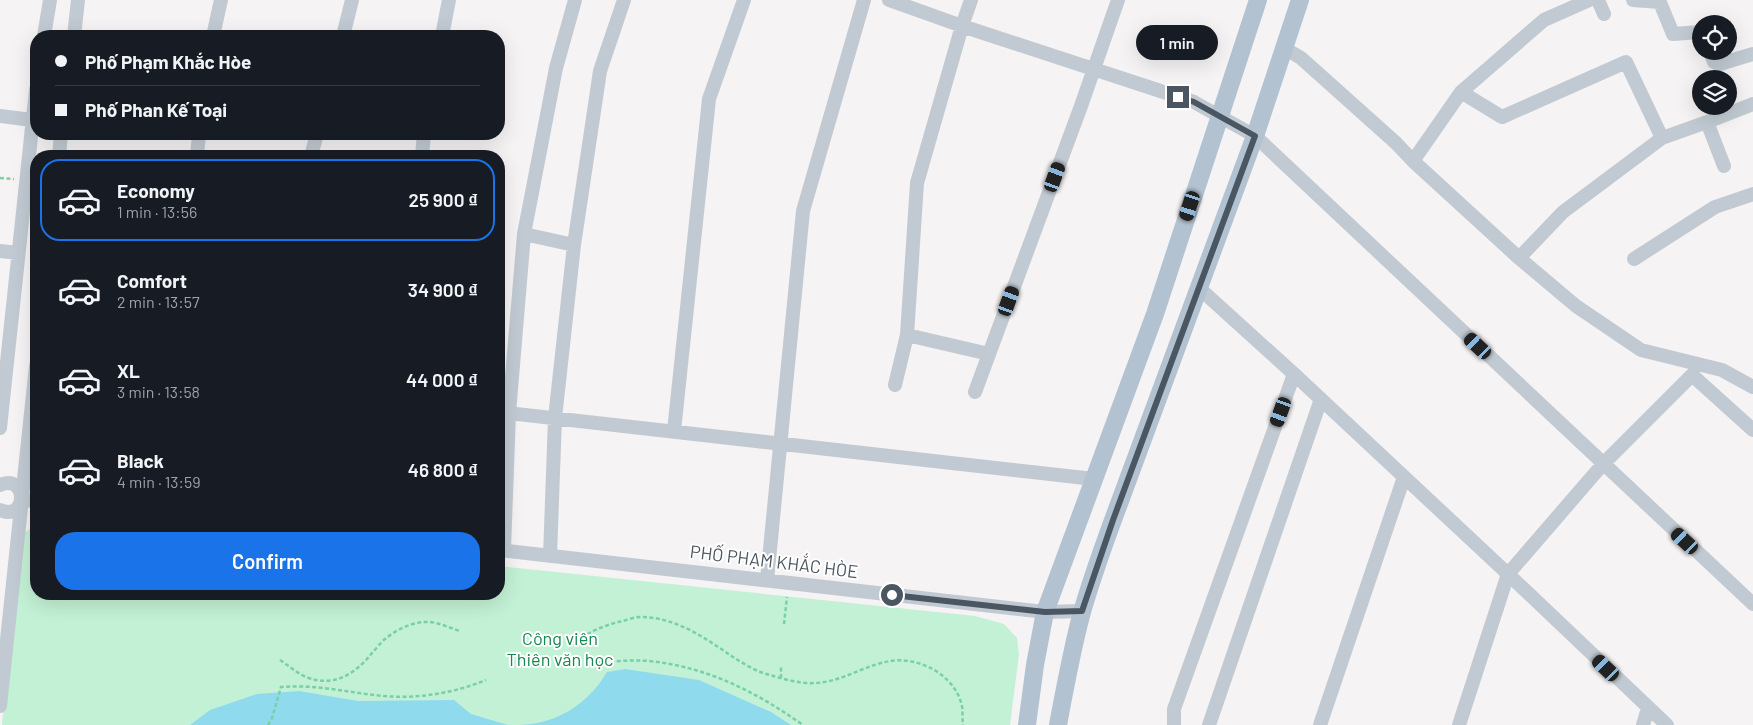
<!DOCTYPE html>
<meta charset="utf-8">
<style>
:root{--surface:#171b24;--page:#20242c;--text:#f1f3f6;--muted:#9ea1a6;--line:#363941;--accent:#1a73e8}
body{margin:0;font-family:Barlow,sans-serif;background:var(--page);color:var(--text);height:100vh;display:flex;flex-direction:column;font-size:19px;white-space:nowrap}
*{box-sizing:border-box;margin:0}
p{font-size:16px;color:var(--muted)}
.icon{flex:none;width:28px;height:28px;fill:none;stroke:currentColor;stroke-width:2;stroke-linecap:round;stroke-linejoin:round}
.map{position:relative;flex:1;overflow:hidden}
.side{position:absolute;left:30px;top:150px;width:475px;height:450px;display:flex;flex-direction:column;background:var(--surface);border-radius:20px;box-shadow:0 5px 20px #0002}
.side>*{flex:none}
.guide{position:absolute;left:30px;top:30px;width:475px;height:110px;border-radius:20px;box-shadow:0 5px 20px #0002;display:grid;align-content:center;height:110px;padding:0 25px;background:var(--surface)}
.fabs{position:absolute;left:1692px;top:15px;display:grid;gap:10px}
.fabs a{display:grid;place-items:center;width:45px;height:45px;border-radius:50%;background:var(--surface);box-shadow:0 5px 20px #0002;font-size:25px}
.end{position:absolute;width:22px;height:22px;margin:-11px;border:6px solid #4a5661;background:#fff;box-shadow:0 0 0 2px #fff}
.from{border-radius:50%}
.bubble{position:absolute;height:35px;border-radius:18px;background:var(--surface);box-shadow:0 5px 20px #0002;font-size:16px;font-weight:600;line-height:35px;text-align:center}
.car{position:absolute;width:15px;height:30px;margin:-15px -8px;border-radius:6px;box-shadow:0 0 4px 1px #0007;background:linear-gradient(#222 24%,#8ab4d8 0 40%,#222 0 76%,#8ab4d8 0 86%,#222 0)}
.guide b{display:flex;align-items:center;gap:18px;height:48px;font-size:19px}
.guide b+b{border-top:1px solid var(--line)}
.guide i{width:12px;height:12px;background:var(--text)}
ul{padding:9px 0 0;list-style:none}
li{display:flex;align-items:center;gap:15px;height:82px;margin:0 10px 8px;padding:0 15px;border:2px solid transparent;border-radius:20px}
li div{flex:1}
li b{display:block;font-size:19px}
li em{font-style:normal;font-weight:600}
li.current{border-color:var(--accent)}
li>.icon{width:45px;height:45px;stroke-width:1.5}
.cta{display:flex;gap:10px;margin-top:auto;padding:10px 25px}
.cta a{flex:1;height:58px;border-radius:20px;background:var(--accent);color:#fff;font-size:20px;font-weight:600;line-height:58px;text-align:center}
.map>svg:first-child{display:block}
.green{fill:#c3f1d5}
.water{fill:#90daee}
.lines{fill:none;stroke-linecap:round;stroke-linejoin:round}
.path{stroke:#7ad0a6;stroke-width:2.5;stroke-dasharray:4 2.5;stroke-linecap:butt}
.minor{stroke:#c1cad2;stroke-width:14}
.major{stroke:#b3c2d1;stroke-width:18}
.route{stroke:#4a5661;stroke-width:6}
.labels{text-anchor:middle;stroke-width:4;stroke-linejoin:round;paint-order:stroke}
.street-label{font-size:18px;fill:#4a5661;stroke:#fff}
.park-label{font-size:18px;fill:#17864f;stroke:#fff}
</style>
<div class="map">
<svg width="1753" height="725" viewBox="0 0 1753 725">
<rect width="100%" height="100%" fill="#f5f3f3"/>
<path class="green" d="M36,524v70h463v-28l476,50 29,8 13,14 2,16 -9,71h-1008l16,-187z"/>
<path class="water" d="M625,669l74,11 72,32 20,13h-272c38,-1 69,-21 88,-53z
M299,691l59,10 96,-1 17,14 37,11h-318l20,-15 47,-16z"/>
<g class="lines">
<path class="path" d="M0,178l14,1
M784,624l3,-27
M577,642c10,-10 27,-16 41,-20 7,-1 15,-5 22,-5 36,0 65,21 93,40 11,7 24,15 37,18 14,4 30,9 45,8 34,-1 64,-30 99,-21 22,5 43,21 48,44 1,6 0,13 1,19
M280,660c9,6 17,13 26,17 28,11 49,-3 66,-24 4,-4 8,-10 13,-14 12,-10 29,-18 45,-17 10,1 20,6 30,9
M565,666c28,-2 56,-7 84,-5 59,6 107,31 154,64
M781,678v-11
M268,725l4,-7 9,-31c35,-3 69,6 103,9 35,3 70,-3 102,-16"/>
<path class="minor" d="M889,0l73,26 232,76 61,34 498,468
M1589,0l-45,20 -83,72 -48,69 106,97 57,48 65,44 81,20 31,17
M1598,0l6,14
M1633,0l27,2
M1659,0l14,34 28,-2
M44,36l6,-36
M74,36l4,-36
M213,36l8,-36
M343,36l9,-36
M442,36l7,-36
M1284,48l17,10 95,85 17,18
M1710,51l4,11 6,2 33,-10
M1461,92l41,25 124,-55 36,76
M0,116l32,4
M1707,122l17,44
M59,156l2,-22
M197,156l2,-22
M311,156l6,-22
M422,156l2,-22
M524,234l50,11
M0,251l18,2
M1519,258l44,-46 99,-74 45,-16 46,-18
M1634,259l81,-52 38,-13
M1199,288l95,86 214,200 -49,151
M907,335l10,-152 45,-157 9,-26
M895,385l12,-50 82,19
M975,392l106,-286 37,-106
M499,412l595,67
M0,428l36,-338
M674,431l35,-332 35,-99
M0,485c28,-12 28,37 0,25
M22,500l14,1
M499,550l546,62 37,-1
M504,550l5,-137 15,-179 32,-166 19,-68
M550,556l5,-138 19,-173 26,-174 24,-71
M767,580l36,-369 61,-211
M0,706l36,-340
M1174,725v-16l120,-335
M1209,725l112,-326
M1320,725l84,-248
M1643,725l5,-17
M1667,725l-159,-151 95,-110 89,-89 61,55"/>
<path class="major" d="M1027,725l8,-60 10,-53 110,-298 103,-314
M1058,725c7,-38 14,-76 24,-113 9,-31 20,-62 31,-92l142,-384 45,-136"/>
</g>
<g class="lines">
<path class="route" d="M892,595l153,17 37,-1 31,-91 142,-384 -61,-34 -16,-5"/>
</g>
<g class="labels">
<g class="street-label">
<text transform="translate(774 562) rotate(7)" y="6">PHỐ PHẠM KHẮC HÒE</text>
</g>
<g class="park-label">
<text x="560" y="645">Công viên<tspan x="560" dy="21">Thiên văn học</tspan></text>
</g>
</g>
</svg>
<div class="fabs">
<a><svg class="icon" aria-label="locate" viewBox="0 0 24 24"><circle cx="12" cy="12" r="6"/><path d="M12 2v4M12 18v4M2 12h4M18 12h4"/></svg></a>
<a><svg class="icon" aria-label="layers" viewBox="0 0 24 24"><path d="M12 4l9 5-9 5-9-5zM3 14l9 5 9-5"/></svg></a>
</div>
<i class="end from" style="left:892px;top:595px"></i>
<i class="end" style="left:1178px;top:97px"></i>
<div class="bubble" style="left:1136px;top:25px;width:82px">1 min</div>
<i class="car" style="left:1055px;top:177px;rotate:20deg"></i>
<i class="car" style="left:1190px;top:206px;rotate:198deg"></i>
<i class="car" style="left:1009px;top:301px;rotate:20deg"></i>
<i class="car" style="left:1478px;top:346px;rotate:313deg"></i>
<i class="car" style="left:1281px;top:412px;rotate:200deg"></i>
<i class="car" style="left:1685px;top:541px;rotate:313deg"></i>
<i class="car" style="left:1606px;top:668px;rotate:314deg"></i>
<div class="guide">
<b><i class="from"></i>Phố Phạm Khắc Hòe</b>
<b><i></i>Phố Phan Kế Toại</b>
</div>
<section class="side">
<ul>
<li class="current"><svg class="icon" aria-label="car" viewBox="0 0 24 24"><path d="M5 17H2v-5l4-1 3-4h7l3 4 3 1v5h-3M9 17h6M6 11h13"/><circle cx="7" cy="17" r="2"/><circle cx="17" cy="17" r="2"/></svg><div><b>Economy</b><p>1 min · 13:56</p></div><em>25 900 ₫</em></li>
<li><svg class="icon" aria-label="car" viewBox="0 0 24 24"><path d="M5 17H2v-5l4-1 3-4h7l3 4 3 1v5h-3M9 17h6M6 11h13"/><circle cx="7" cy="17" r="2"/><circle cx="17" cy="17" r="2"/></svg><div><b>Comfort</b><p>2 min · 13:57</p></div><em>34 900 ₫</em></li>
<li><svg class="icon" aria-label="car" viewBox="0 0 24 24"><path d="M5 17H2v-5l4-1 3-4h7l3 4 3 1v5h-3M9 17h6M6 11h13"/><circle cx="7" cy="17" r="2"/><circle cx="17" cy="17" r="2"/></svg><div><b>XL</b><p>3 min · 13:58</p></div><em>44 000 ₫</em></li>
<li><svg class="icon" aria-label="car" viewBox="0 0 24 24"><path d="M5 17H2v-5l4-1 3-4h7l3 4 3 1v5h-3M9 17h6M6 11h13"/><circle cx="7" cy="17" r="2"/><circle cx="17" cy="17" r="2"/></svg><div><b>Black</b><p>4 min · 13:59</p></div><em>46 800 ₫</em></li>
</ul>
<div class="cta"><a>Confirm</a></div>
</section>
</div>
